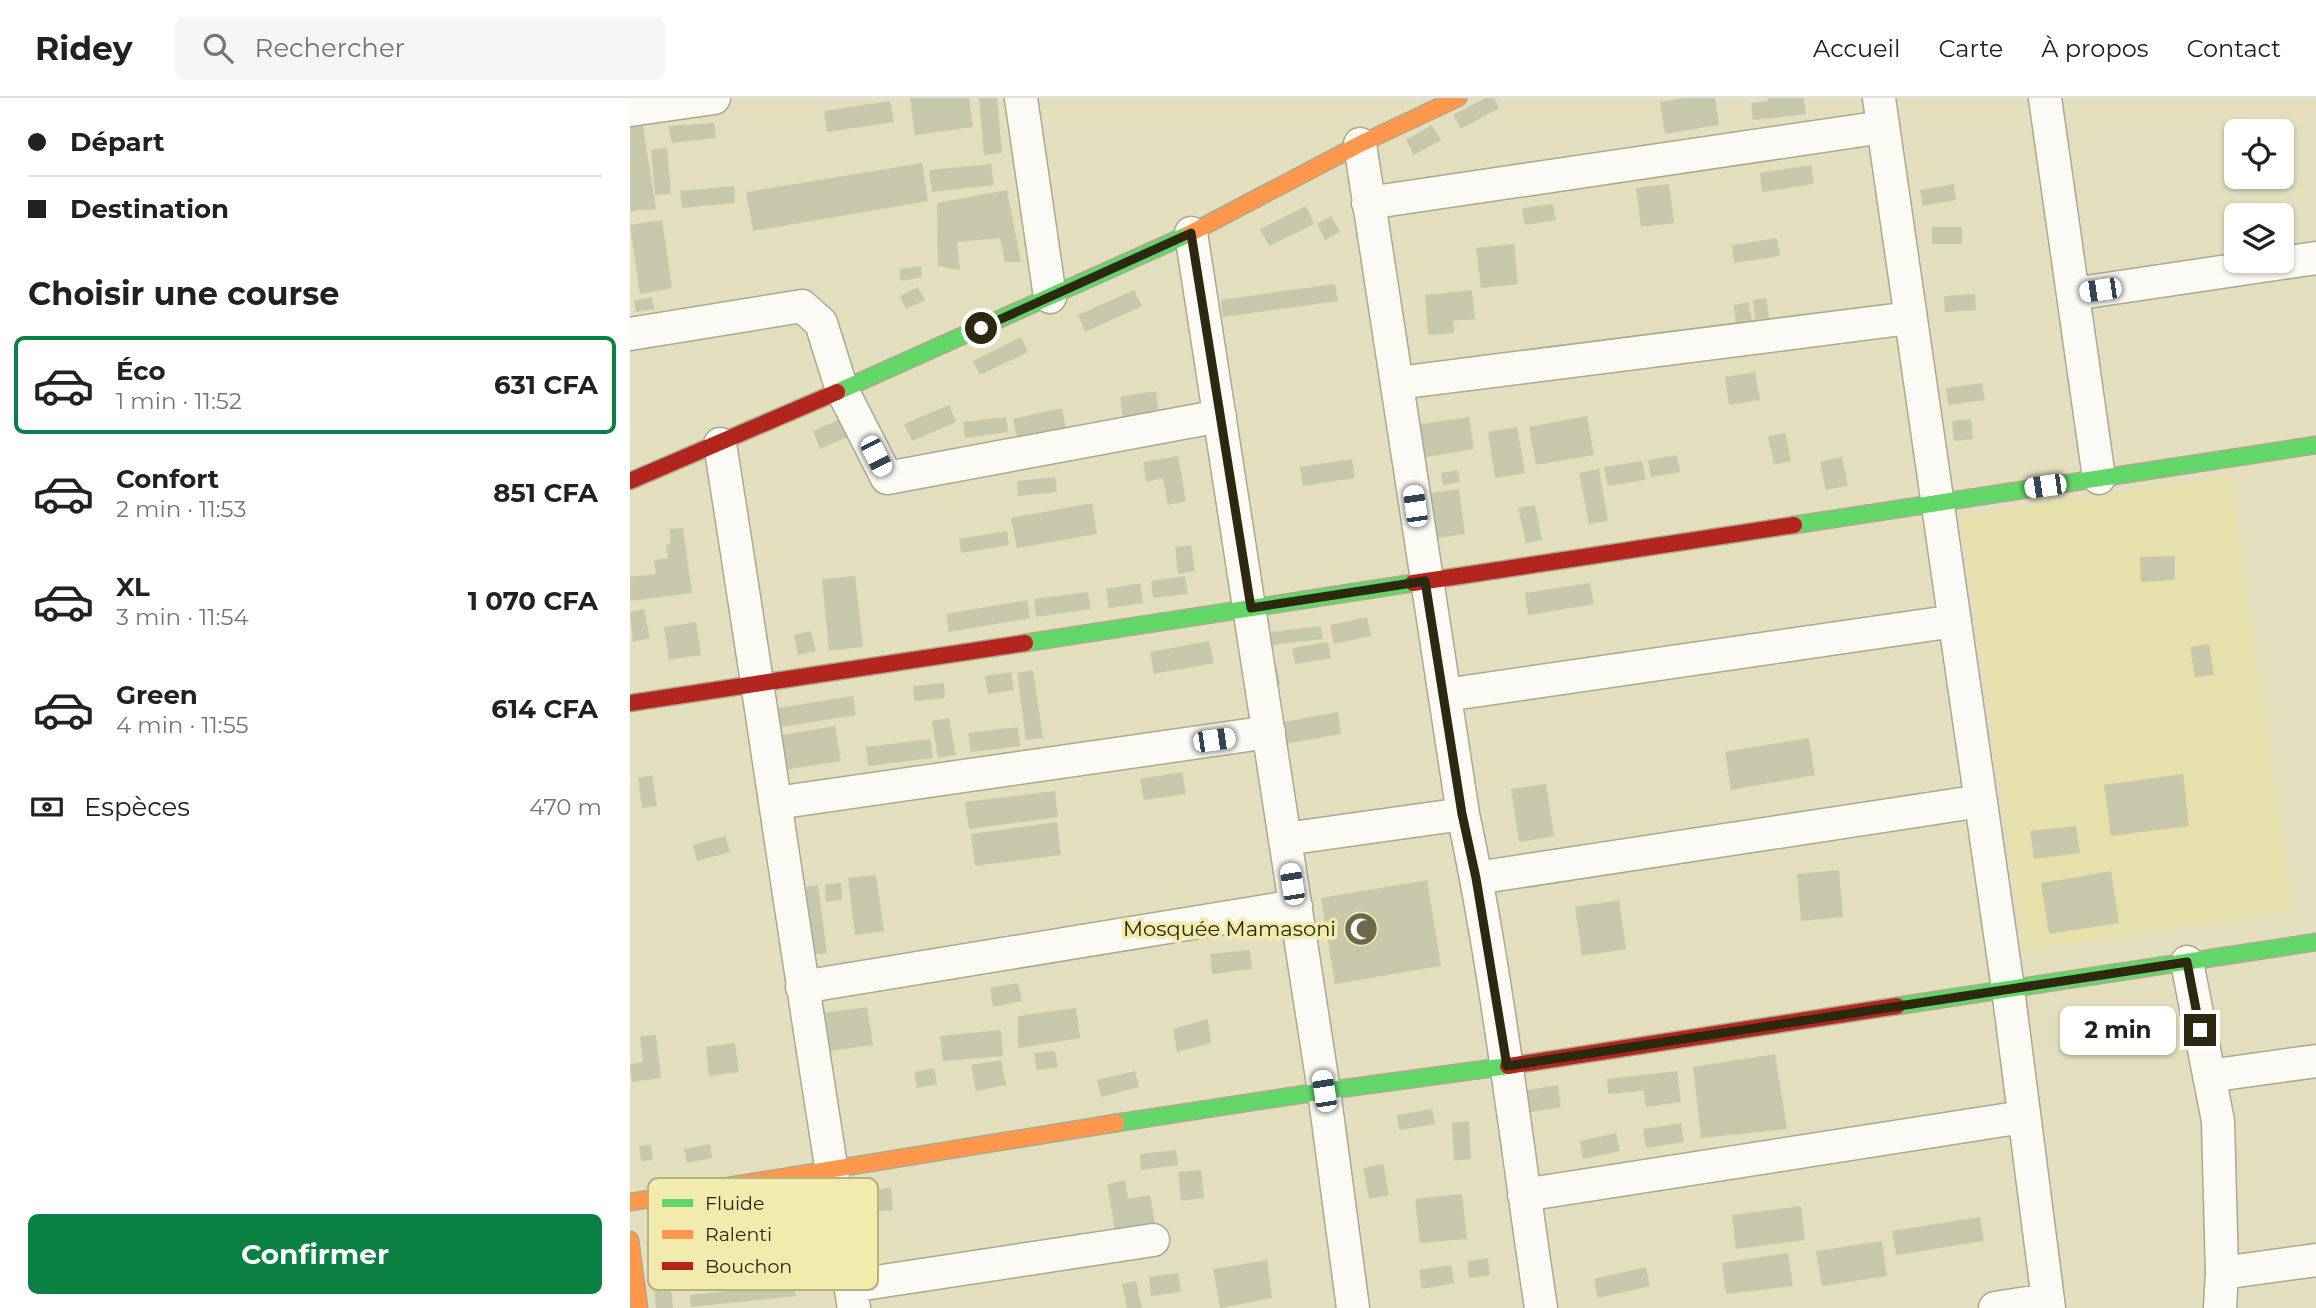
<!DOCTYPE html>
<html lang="fr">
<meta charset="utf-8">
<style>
:root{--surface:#fff;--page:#f6f6f6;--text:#202124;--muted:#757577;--line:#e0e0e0;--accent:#0b8043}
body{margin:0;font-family:Montserrat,sans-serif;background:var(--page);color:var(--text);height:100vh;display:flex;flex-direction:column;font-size:26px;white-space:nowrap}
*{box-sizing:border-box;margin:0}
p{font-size:23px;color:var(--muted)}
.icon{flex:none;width:38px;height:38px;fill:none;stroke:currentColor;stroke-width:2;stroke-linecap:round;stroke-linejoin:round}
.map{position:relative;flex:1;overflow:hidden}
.sheet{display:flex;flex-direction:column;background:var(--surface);width:630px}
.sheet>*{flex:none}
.top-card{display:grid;align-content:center;height:154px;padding:0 28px;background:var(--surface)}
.tools{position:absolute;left:1594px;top:21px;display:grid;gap:14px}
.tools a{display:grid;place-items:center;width:70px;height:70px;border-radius:10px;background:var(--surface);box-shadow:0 2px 5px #0004;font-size:35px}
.end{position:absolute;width:32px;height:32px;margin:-16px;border:9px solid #2c2910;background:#fff;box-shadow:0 0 0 4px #fff}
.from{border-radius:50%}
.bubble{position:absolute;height:49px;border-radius:10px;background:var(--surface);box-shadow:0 2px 5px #0004;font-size:23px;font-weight:700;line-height:49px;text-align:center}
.car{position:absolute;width:21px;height:42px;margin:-21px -10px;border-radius:9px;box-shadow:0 0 5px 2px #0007;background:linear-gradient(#fff 24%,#345 0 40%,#fff 0 76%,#345 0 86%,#fff 0)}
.top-card b{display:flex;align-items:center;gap:24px;height:66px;font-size:26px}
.top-card b+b{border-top:2px solid var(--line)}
.top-card i{width:18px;height:18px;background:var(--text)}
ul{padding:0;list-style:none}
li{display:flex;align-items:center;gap:21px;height:98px;margin:0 14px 10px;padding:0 14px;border:4px solid transparent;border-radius:10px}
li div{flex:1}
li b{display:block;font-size:26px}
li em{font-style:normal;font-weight:700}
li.current{border-color:var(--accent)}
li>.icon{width:63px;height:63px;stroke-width:1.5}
h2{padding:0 28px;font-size:32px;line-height:84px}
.pay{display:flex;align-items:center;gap:18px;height:77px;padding:0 28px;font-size:26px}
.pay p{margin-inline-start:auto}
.cta{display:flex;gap:14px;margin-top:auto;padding:14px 28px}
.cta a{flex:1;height:80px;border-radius:10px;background:var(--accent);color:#fff;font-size:28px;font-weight:700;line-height:80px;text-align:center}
header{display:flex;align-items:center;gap:42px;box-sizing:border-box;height:98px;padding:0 35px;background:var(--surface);border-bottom:2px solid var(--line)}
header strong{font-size:33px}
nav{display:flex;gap:38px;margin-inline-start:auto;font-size:24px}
.search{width:490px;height:63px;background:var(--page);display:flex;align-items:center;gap:18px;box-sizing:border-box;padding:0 24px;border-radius:10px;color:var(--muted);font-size:26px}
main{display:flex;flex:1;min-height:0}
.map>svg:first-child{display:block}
.built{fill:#e7e0aa}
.building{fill:#c7c8ab}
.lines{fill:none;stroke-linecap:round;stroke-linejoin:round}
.street-casing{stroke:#aca98e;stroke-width:35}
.fast-casing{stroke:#aca98e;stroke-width:19}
.slow-casing{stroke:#aca98e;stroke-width:19}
.jam-casing{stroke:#aca98e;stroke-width:19}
.street{stroke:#fbfaf5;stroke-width:32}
.fast{stroke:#63d668;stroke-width:16}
.slow{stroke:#ff974d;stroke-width:16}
.jam{stroke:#b3261e;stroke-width:16}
.route{stroke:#2c2910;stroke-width:9}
.labels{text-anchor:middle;stroke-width:7;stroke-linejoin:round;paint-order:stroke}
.poi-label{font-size:21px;fill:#2c2910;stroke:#f3ebad;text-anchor:end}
.key{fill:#f3ebad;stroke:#b7b17e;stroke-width:2}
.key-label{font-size:19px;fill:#2c2910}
</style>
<header>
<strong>Ridey</strong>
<div class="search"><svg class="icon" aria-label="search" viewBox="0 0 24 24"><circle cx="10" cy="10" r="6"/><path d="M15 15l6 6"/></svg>Rechercher</div>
<nav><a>Accueil</a><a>Carte</a><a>À propos</a><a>Contact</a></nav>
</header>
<main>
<section class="sheet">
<div class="top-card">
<b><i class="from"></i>Départ</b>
<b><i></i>Destination</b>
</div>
<h2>Choisir une course</h2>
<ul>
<li class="current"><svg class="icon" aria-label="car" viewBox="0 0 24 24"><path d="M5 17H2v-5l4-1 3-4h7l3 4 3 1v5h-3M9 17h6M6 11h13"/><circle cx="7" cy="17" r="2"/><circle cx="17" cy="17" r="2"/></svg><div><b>Éco</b><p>1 min · 11:52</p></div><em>631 CFA</em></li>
<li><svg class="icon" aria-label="car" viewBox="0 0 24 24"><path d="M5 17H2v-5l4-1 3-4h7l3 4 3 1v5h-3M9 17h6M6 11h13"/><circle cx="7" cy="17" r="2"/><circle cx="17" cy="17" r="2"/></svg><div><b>Confort</b><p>2 min · 11:53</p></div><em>851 CFA</em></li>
<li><svg class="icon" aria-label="car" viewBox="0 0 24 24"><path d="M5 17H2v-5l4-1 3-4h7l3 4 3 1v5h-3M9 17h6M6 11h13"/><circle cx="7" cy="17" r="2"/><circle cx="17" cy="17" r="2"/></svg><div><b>XL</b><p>3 min · 11:54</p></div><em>1 070 CFA</em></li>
<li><svg class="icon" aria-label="car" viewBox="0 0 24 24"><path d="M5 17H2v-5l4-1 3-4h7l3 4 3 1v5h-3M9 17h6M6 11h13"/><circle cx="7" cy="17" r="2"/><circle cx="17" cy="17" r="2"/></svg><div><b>Green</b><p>4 min · 11:55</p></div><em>614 CFA</em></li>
</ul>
<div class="pay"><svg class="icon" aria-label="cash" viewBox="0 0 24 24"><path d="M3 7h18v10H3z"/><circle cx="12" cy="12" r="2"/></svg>Espèces<p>470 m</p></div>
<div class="cta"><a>Confirmer</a></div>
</section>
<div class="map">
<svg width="1686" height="1210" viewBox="0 0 1686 1210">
<rect width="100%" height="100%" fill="#e3debd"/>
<path class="built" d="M1599,377l64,435 -269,41 -63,-435z"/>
<path class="building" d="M280,0h59l4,29 -58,8z
M349,0h18l5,55 -18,2z
M855,0h9l5,10 -38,21 -8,-14z
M1054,0h31l4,27 -54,9 -5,-32z
M1138,0h36l2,16 -53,6 -2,-17 17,-2z
M260,3l4,21 -67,10 -3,-21z
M12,22l14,89 -26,2v-89z
M84,25l2,15 -44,5 -4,-17z
M802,27l9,15 -27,15 -8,-15z
M37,50l4,46 -16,1 -4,-45z
M292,65l6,38 -175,30 -7,-39z
M361,66l3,21 -62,7 -3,-22z
M1181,67l3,19 -52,8 -2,-19z
M1039,86l5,39 -33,4 -5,-39z
M1324,86l2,16 -33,6 -3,-16z
M104,88l1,17 -53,5 -2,-17z
M377,92l14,72h-16l-5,-24 -43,4 3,28 -22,-4 -1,-63z
M923,106l3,16 -31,5 -3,-17z
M676,108l8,18 -45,22 -9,-17z
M701,118l9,16 -15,8 -8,-16z
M32,122l10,68 -32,6 -10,-69z
M1302,129h30v17h-30z
M1147,140l3,18 -46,7 -2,-18z
M884,146l4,40 -37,4 -5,-40z
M291,168l1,11 -21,4 -2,-12z
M705,186l3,17 -115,16 -2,-17z
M288,189l7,13 -19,9 -6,-13z
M504,192l8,16 -57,26 -7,-17z
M842,192l3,29 -22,2 1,12 -26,2 -3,-40z
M1345,196l1,16 -31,2 -1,-16z
M22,199l2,12 -18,3 -2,-11z
M1136,200l3,20 -14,1 -2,-19z
M1118,204l4,18 -16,3 -2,-18z
M391,239l7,15 -48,23 -7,-14z
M1125,274l5,28 -31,5 -4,-28z
M1352,285l3,17 -37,5 -2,-17z
M526,293l3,21 -36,6 -3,-21z
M319,307l7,17 -44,19 -8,-17z
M432,310l4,20 -49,10 -4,-19z
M217,318l7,18 -34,15 -7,-18z
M957,318l7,39 -58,10 -7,-38z
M376,319l2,15 -43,6 -2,-16z
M839,319l5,32 -54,9 -5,-33z
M1341,321l2,20 -19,2 -2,-20z
M887,329l8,46 -30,5 -7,-46z
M1155,335l6,28 -17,4 -6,-29z
M1047,357l3,17 -29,5 -3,-17z
M548,358l8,45 -18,4 -5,-27 -17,4 -3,-20z
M1212,359l6,29 -22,4 -6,-28z
M722,361l3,19 -52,8 -3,-19z
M1012,363l4,19 -38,6 -4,-19z
M969,371l9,52 -19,3 -10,-51z
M828,372l2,12 -17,3 -2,-12z
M425,379l2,15 -39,4 -1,-15z
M829,391l6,45 -34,5 -6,-45z
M462,405l5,31 -80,14 -6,-30z
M905,407l7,35 -16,3 -8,-35z
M53,430l9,65 -62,8v-24l26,-3 -2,-14 14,-2 -2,-13 5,-1 -2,-15z
M377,433l2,14 -48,8 -2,-14z
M561,447l4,26 -17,3 -3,-27z
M1545,458v24l-34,2 -1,-25z
M225,478l8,71 -34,4 -7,-72z
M555,478l3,18 -35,4 -2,-17z
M510,485l3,20 -34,5 -3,-19z
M960,485l4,21 -66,11 -3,-22z
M458,494l3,17 -55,8 -2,-18z
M397,502l3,18 -81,14 -3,-18z
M14,511l6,29 -17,4 -3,-30z
M737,519l4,19 -37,8 -4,-19z
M66,524l5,33 -32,5 -5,-33z
M691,528l2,13 -51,6 -1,-13z
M181,533l5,20 -18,4 -4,-20z
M579,543l5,22 -60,11 -4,-22z
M698,544l3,16 -36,6 -3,-16z
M1579,546l5,31 -19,2 -5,-30z
M647,569l3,17 -15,3 -3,-17z
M403,572l10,68 -17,2 -9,-67z
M381,574l3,18 -26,4 -3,-18z
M314,585l1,15 -31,3 -1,-15z
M223,598l3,19 -81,13 -3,-19z
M708,614l3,22 -69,12 -4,-21z
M319,620l7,37 -18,3 -6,-37z
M205,628l6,35 -69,11 -6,-34z
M388,629l2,19 -49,6 -3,-19z
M1179,640l6,37 -84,15 -6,-38z
M300,641l3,19 -65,8 -2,-19z
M552,674l4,22 -42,6 -4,-21z
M1553,676l6,52 -78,10 -7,-51z
M22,677l5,31 -15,2 -4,-30z
M916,686l8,52 -35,6 -8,-53z
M425,693l3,26 -89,12 -4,-27z
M427,724l4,33 -86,11 -4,-32z
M1446,728l4,27 -46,6 -4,-28z
M95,738l5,16 -33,9 -4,-16z
M1209,772l4,47 -42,4 -4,-47z
M1481,773l8,52 -70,11 -8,-51z
M246,777l8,56 -29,4 -7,-57z
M797,782l14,86 -106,18 -14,-86z
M211,785l1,17 -16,2 -1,-18z
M188,787l9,68 -28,4 -9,-68z
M989,802l7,49 -44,7 -7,-49z
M620,852l2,19 -40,5 -2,-20z
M388,885l4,18 -29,6 -3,-19z
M237,909l6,38 -51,7 -5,-38z
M446,910l4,30 -62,10v-32z
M578,921l3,24 -34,9 -4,-23z
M371,932l2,26 -60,5 -3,-25z
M26,937l5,43 -29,4 -2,-18 13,-2 -3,-26z
M105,945l4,29 -30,4 -3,-29z
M425,953l3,16 -21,3 -3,-17z
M1145,956l12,75 -86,9 -8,-71z
M371,962l5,25 -30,6 -5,-26z
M304,970l3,16 -20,4 -3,-16z
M505,973l4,16 -38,10 -4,-17z
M1047,973l4,31 -35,5 -4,-25 1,9 -35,3 -1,-15z
M928,987l3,22 -41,7 -4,-22z
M802,1011l3,15 -36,6 -2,-15z
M839,1023l2,38 -17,2 -2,-38z
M1051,1025l3,19 -38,6 -3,-19z
M986,1035l4,18 -37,8 -3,-18z
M80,1046l2,14 -25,5 -3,-14z
M21,1047l2,15 -12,1 -2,-15z
M546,1052l2,15 -37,5 -1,-16z
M753,1066l6,31 -20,4 -6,-31z
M571,1072l3,28 -23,3 -3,-29z
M495,1082l3,19 22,-4 5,28 -40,7 -8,-46z
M261,1090l2,22 -46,4 -2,-22z
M832,1096l5,45 -47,4 -5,-44z
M1171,1108l4,34 -69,9 -4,-34z
M1350,1119l4,24 -88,14 -4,-24z
M1252,1143l5,35 -65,10 -6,-35z
M1158,1155l5,33 -67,8 -4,-31z
M858,1160l2,17 -21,3 -2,-17z
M637,1162l5,38 -52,10 -7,-39z
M821,1167l3,18 -32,6 -3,-19z
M1016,1169l4,19 -52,12 -4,-19z
M40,1175l3,35h-17l-3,-33z
M548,1175l3,19 -30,4 -2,-19z
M506,1183l6,27h-15l-5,-24z
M165,1186l1,12 -105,11 -1,-12z"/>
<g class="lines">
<g class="street-casing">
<path id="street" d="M391,0l29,199
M1249,0l129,891 41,319
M1415,0l54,380
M0,12l84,-12
M730,46l103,670c35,163 53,329 78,494
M738,105l515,-76
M561,135l133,858 29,217
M1443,196l243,-36
M0,236l172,-28 19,17 21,67 45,88 333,-62
M768,285l512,-65
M90,346c46,288 86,576 134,864
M815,597l510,-74
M146,705l493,-71
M655,741l178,-25
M846,780l505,-77
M1557,864l31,159 4,152 -2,35
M172,889l494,-81
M1579,978l107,-15
M894,1097l499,-78
M1592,1175l94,-13
M220,1188l303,-46
M1365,1210l52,-8"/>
</g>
<g class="fast-casing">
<path id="fast" d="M207,294l352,-158
M1164,427l522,-80
M395,545l388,-60
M1267,908l419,-64
M486,1025l208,-32 184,-25"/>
</g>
<g class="slow-casing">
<path id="slow" d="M559,136l171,-90 98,-46
M0,1104l486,-79
M0,1142l9,68"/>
</g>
<g class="jam-casing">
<path id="jam" d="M0,383l207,-89
M783,485l381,-58
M0,605l395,-60
M878,968l389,-60"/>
</g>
<use href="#street" class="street"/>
<use href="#fast" class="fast"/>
<use href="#slow" class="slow"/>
<use href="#jam" class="jam"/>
</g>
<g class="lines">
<path class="route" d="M351,230l210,-95 60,375 174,-27 37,233 14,64 31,188 680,-104 13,68"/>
</g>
<defs>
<g id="mosque-disc" transform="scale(1.75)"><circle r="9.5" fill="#6c684d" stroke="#f3ebad"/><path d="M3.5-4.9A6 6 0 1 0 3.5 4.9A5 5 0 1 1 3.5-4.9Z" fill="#fff"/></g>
</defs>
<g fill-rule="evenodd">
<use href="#mosque-disc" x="731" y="831"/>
</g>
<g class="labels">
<g class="poi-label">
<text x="706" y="838">Mosquée Mamasoni</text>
</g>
</g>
<rect x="18" y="1080" width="230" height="112" rx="10" class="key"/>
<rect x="32" y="1101" width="31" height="8" fill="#63d668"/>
<rect x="32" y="1132" width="31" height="9" fill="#ff974d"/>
<rect x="32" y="1164" width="31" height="8" fill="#b3261e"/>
<g class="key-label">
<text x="75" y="1112">Fluide</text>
<text x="75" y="1143">Ralenti</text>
<text x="75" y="1175">Bouchon</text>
</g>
</svg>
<div class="tools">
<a><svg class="icon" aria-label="locate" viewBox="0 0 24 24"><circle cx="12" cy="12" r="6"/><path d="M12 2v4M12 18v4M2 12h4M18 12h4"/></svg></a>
<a><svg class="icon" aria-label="layers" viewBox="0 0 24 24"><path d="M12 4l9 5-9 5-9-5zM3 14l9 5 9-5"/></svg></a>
</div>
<i class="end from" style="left:351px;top:230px"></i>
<i class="end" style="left:1570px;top:932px"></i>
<div class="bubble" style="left:1430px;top:908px;width:116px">2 min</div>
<i class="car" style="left:1470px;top:192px;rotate:262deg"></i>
<i class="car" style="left:246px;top:358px;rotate:153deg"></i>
<i class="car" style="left:1415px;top:388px;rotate:262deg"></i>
<i class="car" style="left:785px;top:408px;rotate:352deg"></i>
<i class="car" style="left:584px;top:642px;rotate:82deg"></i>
<i class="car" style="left:662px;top:786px;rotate:351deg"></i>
<i class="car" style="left:694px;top:993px;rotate:351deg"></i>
</div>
</main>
